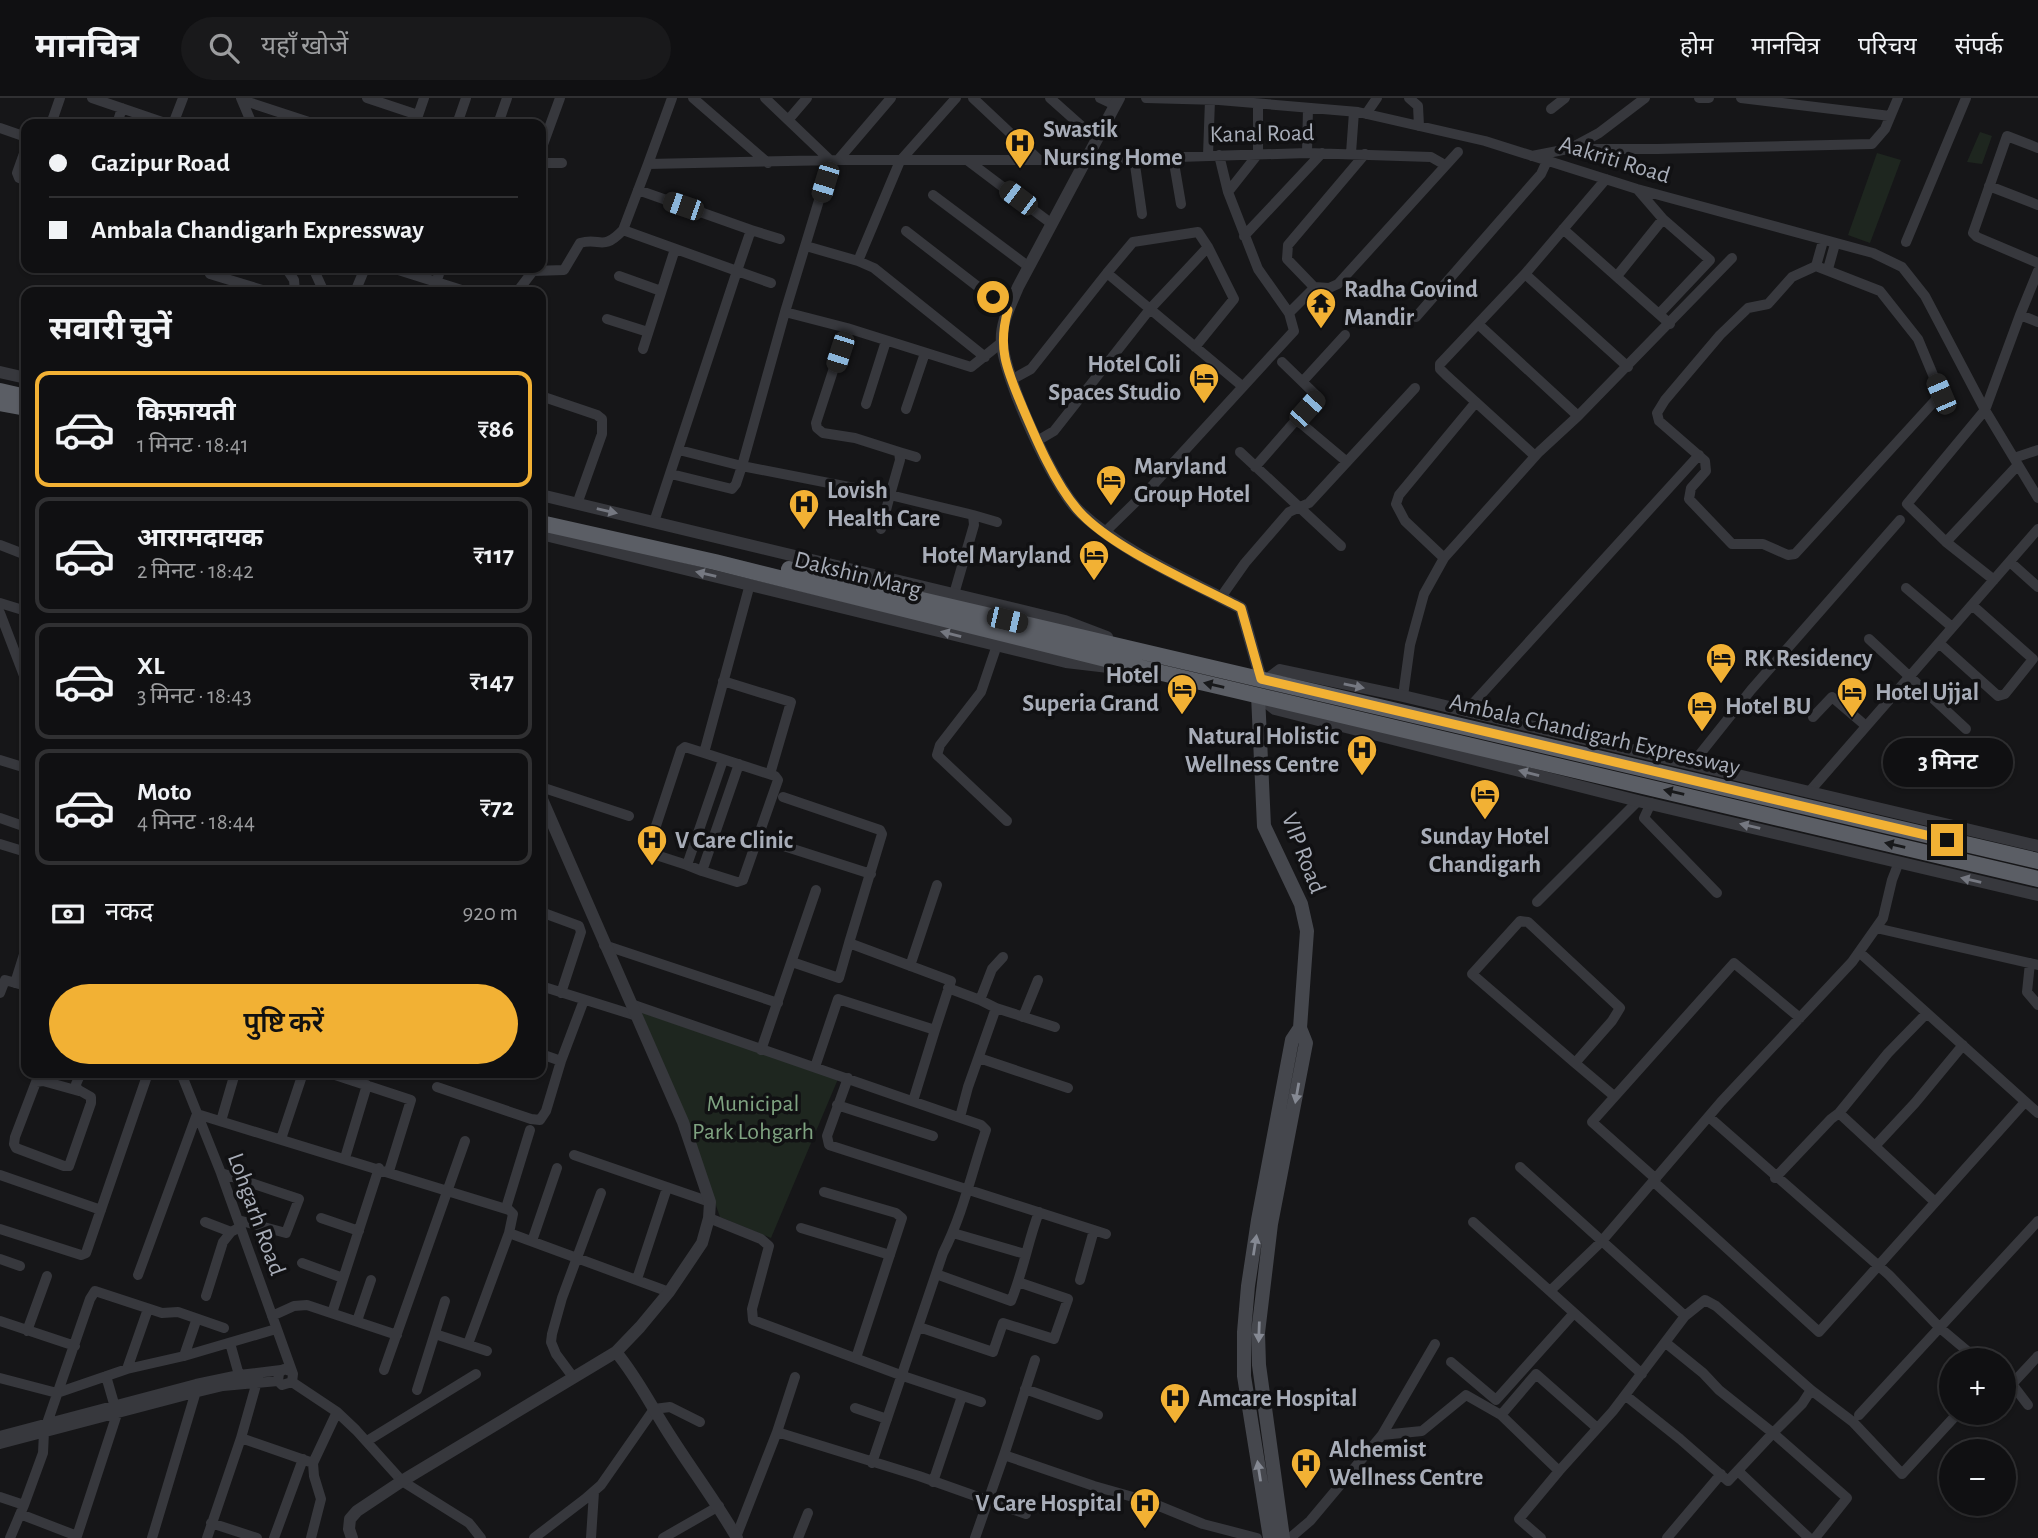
<!DOCTYPE html>
<html lang="hi">
<meta charset="utf-8">
<style>
:root{--surface:#101012;--page:#19191b;--text:#f1f3f6;--muted:#9c9d9f;--line:#303032;--accent:#f2b134}
body{margin:0;font-family:"Alegreya Sans","Noto Sans Devanagari",sans-serif;background:var(--page);color:var(--text);height:100vh;display:flex;flex-direction:column;font-size:26px;white-space:nowrap}
*{box-sizing:border-box;margin:0}
p{font-size:23px;color:var(--muted)}
.icon{flex:none;width:38px;height:38px;fill:none;stroke:currentColor;stroke-width:2;stroke-linecap:round;stroke-linejoin:round}
.map{position:relative;flex:1;overflow:hidden}
.side{position:absolute;left:21px;top:189px;width:525px;height:791px;display:flex;flex-direction:column;background:var(--surface);border-radius:14px;box-shadow:0 2px 5px #0004,0 0 0 2px var(--line)}
.side>*{flex:none}
.hud{position:absolute;left:21px;top:21px;width:525px;height:154px;border-radius:14px;box-shadow:0 2px 5px #0004,0 0 0 2px var(--line);display:grid;align-content:center;height:154px;padding:0 28px;background:var(--surface)}
.tools{position:absolute;left:1939px;top:1250px;display:grid;gap:14px}
.tools a{display:grid;place-items:center;width:77px;height:77px;border-radius:50%;background:var(--surface);box-shadow:0 2px 5px #0004,0 0 0 2px var(--line);font-size:35px}
.end{position:absolute;width:32px;height:32px;margin:-16px;border:9px solid #f2b134;background:#111;box-shadow:0 0 0 4px #111}
.from{border-radius:50%}
.bubble{position:absolute;height:49px;border-radius:24px;background:var(--surface);box-shadow:0 2px 5px #0004,0 0 0 2px var(--line);font-size:23px;font-weight:600;line-height:49px;text-align:center}
.car{position:absolute;width:21px;height:42px;margin:-21px -10px;border-radius:9px;box-shadow:0 0 5px 2px #0007;background:linear-gradient(#222 24%,#8ab4d8 0 40%,#222 0 76%,#8ab4d8 0 86%,#222 0)}
.hud b{display:flex;align-items:center;gap:24px;height:66px;font-size:26px}
.hud b+b{border-top:2px solid var(--line)}
.hud i{width:18px;height:18px;background:var(--text)}
ul{padding:0;list-style:none}
li{display:flex;align-items:center;gap:21px;height:116px;margin:0 14px 10px;padding:0 14px;border:4px solid var(--line);border-radius:14px}
li div{flex:1}
li b{display:block;font-size:26px}
li em{font-style:normal;font-weight:600}
li.selected{border-color:var(--accent)}
li>.icon{width:63px;height:63px;stroke-width:1.5}
h2{padding:0 28px;font-size:32px;line-height:84px}
.pay{display:flex;align-items:center;gap:18px;height:77px;padding:0 28px;font-size:26px}
.pay p{margin-inline-start:auto}
.cta{display:flex;gap:14px;margin-top:auto;padding:14px 28px}
.cta a{flex:1;height:80px;border-radius:42px;background:var(--accent);color:#111;font-size:28px;font-weight:600;line-height:80px;text-align:center}
header{display:flex;align-items:center;gap:42px;box-sizing:border-box;height:98px;padding:0 35px;background:var(--surface);border-bottom:2px solid var(--line)}
header strong{font-size:33px}
nav{display:flex;gap:38px;margin-inline-start:auto;font-size:24px}
.search{width:490px;height:63px;background:var(--page);display:flex;align-items:center;gap:18px;box-sizing:border-box;padding:0 24px;border-radius:38px;color:var(--muted);font-size:26px}
.map>svg:first-child{display:block}
.green{fill:#1e261f}
.lines{fill:none;stroke-linecap:round;stroke-linejoin:round}
.minor{stroke:#37383d;stroke-width:10}
.tertiary{stroke:#37383d;stroke-width:12}
.secondary{stroke:#45474d;stroke-width:14}
.trunk{stroke:#5b5e65;stroke-width:16}
.oneway{fill:#757881}
.oneway2{fill:#18191b}
.oneway3{fill:#858993}
.route{stroke:#f2b134;stroke-width:9}
.labels{text-anchor:middle;stroke-width:7;stroke-linejoin:round;paint-order:stroke}
.poi-label{font-size:24px;font-weight:bold;fill:#a8adb8;stroke:#111113;text-anchor:start}
.street-label{font-size:24px;fill:#a8adb8;stroke:#111113}
.park-label{font-size:24px;fill:#7fa381;stroke:#111113}
</style>
<header>
<strong>मानचित्र</strong>
<div class="search"><svg class="icon" aria-label="search" viewBox="0 0 24 24"><circle cx="10" cy="10" r="6"/><path d="M15 15l6 6"/></svg>यहाँ खोजें</div>
<nav><a>होम</a><a>मानचित्र</a><a>परिचय</a><a>संपर्क</a></nav>
</header>
<div class="map">
<svg width="2038" height="1440" viewBox="0 0 2038 1440">
<rect width="100%" height="100%" fill="#161618"/>
<path class="green" d="M1980,34l12,4 -10,28 -15,-2z
M1877,55l24,7 -31,83 -22,-8z
M641,914l197,67 -67,159 -51,-21 -39,-112z"/>
<g class="lines">
<path class="minor" d="M92,0l76,26
M241,0l11,26
M367,0l51,17
M693,0l75,65
M765,0l66,63 -46,151 -43,154 148,29 -9,34
M973,0l66,62
M1050,0l46,41
M1100,0l15,7
M1146,0l73,2 139,12 127,29 152,48 236,64 29,14 23,29 60,114 -78,94 39,38 48,38
M1409,0l9,8 1,20
M1699,0h10
M1741,0l149,18
M242,2l73,24
M1551,11l14,-11
M1366,16l11,-16
M789,21l18,-21
M51,26l9,-26
M117,26l5,-16
M173,26l10,-26
M415,26l9,-26
M457,26l9,-26
M498,26l9,-26
M0,30l26,9
M1573,49l26,-14 46,-35
M26,50l-9,25 2,5 7,3
M2038,50l-31,-12 -34,97 4,4 61,26
M541,52l19,-52
M1307,55l1,-45
M1351,55l3,-41
M1208,57l2,-55
M1219,57l9,37 30,77 31,44
M1532,58l36,-7h89l215,-5 13,-15 13,-31
M1173,59l8,47
M1134,60l8,56
M838,62l53,-62
M967,62l85,64
M541,65h21
M648,66l24,-66
M1989,88l49,19
M1638,92l25,29 47,41 -51,54
M1228,94l30,-38v-50
M933,97l96,72
M1563,131l107,95
M623,132l114,41 14,-41 -113,-40
M751,132l29,9
M906,133l102,79
M1244,138l78,-83
M1906,144l60,-144
M806,148l52,15 16,7 111,89
M858,163l42,-100 56,-63
M1816,168l64,25 38,48 23,55 -146,160 -7,1 -25,-11h-31l-43,-45 2,-11 15,-17 -1,-10 -46,-40 -2,-8 8,-13 55,-65 28,-27 20,-4 24,-27z
M1816,168l7,-25
M207,170l3,6 59,18
M286,170l8,12 1,12
M313,170l11,24
M392,170l76,24
M1828,171l7,-25
M1107,175l26,-31 65,-10 10,15 26,52 -39,48
M1525,176l103,93
M619,178l42,15
M1617,178l46,-57
M436,185l5,-15
M1314,189l-27,-28 1,-14 77,-91
M355,194l10,-24
M517,194l16,-21 31,-1 16,-27c21,-6 22,9 43,-13l25,-66 190,-4h247l222,-7 124,4 14,8
M785,214l62,16
M2020,217l18,-44
M1416,219l125,-143 6,-13
M607,221l41,13
M2038,224l-18,-7 -35,95 53,88
M1478,226l100,92
M643,251l32,-100
M1011,282l20,-11 76,-96 135,113
M1303,283l42,-46
M541,298l56,19 5,4v15l-25,70
M866,306l20,-63
M906,311l19,-56
M1297,322l50,42
M1037,343l17,-10 96,-122 58,-62
M899,354l17,5
M1240,354l101,94
M1535,358l-89,-81 -6,-6v-5l85,-90 81,-95
M2014,360l24,-8
M1255,369l62,-71 -35,-34
M671,376l61,15 4,-5 6,-18 -63,-16
M973,417l24,7
M654,424l83,-251 34,12
M1105,434l48,-47 141,-154 -5,-18 22,-22 3,-4 15,1 9,-4 120,-132
M1946,444l72,-77
M0,447l26,10
M1444,460l-39,-37 -9,-17 3,-9 77,-93
M2010,464l28,25
M1906,490l46,39
M954,496l20,-69 -1,-10 -83,-20 10,-35 -1,-8 -44,-14 -32,-5 -6,-5 -1,-5 31,-95 124,39 30,-24
M1221,499l24,-34 44,-51 20,-9 106,-115
M0,505l26,8
M0,515l26,68
M1869,541l97,90
M1939,545l59,53 7,-2 28,-35 -61,-54
M997,547l-16,47 -41,53 -3,10 70,66
M723,583l68,21 -21,72
M1403,598l7,-51 14,-51 20,-36 95,-106 39,-36 154,-158
M1466,613l233,-256
M1813,619l19,-20 34,29
M704,655l-19,-6 -4,3 -32,97v3l4,4 34,11 36,-105
M0,662l26,8
M1692,666l59,-74 149,-170
M541,689l88,29
M1809,694l229,-263
M783,699l97,33 2,4 -33,109 102,38 -16,49 -97,-31 -23,68
M1651,705l-7,15 73,75
M0,720l26,9
M768,743l103,33
M0,746l26,8
M687,767l15,6 37,-107
M702,773l35,11 6,-2 35,-100 -3,-4 -71,-23 46,-169
M1537,804l101,-101
M541,814l38,14 2,6 -20,61
M1876,830l162,37
M604,847l174,58
M1859,854l179,161
M792,864l47,16 10,-35
M2030,865l-3,29 11,13
M910,868l27,-81
M15,885l11,-35
M541,888l96,30
M948,890l32,12
M0,895l5,-13 21,6
M631,906l350,121 5,5c-14,41 -23,84 -43,123l-71,210
M996,910l-16,-8 12,-31 11,-12
M1023,919l15,-37
M761,952l55,-160
M541,956l20,7
M979,960l89,30
M1575,965l-103,-89 48,-53 8,1 92,86 -8,13 -37,42 39,33
M181,975l40,100 72,201 -1,8 -10,3 -4,-4 1,-8 5,-4 6,2
M329,975l82,27 -22,71
M848,980l-21,58 2,9 277,89
M437,989l94,32 9,1 6,-9 15,-50 23,-61
M79,993l-36,-10 -7,1 -21,55 -1,7 2,4 48,18h5l22,-63v-6l-14,-8 -1,-5 5,-11
M913,1003l22,-71
M837,1007l96,31
M1839,1015l95,88
M960,1019l8,-30 28,-79 59,19
M1709,1019l180,158 51,53 38,32
M221,1023l14,-48
M281,1041l22,-66
M1875,1048l40,-43 48,-58
M574,1057l136,47
M345,1060l22,-73
M221,1075l78,26 -13,34 -48,-13
M0,1077l101,35
M1775,1080l56,-59 8,-6 49,-60 38,-39
M1656,1081l-64,-57 142,-159 66,55
M1654,1084l165,150 206,-230
M824,1094l72,21 6,5 -46,140
M506,1110l24,-78
M321,1120l38,13
M709,1120l52,21 8,7 -17,63 1,11 150,56 78,26
M205,1124l26,10
M1473,1124l169,152
M801,1130l89,27
M0,1131l81,26 5,-2 62,-180
M953,1135l72,21
M532,1143l25,-73
M0,1161l20,7
M302,1165l41,15
M936,1176l75,27c12,-29 17,-60 28,-89
M138,1177l59,-161 312,96 4,4 -4,19 160,59
M637,1181l30,-91
M1080,1182l14,-50
M1550,1193l51,-49 120,-140 131,-140 31,-44 9,-38 7,-18
M206,1198l17,-54 8,-10 9,-5
M332,1215l47,-145
M272,1218l22,-10 13,-1 90,30
M0,1223l75,25
M357,1223l14,-41
M919,1229l74,25 10,-29 51,16 14,-40 -50,-17
M27,1233l20,-55
M435,1236l52,17
M230,1245l9,32
M1666,1245l37,30 16,17 54,43 29,-29 9,-14 -95,-84 -11,-6 -20,16
M468,1246l41,-111
M184,1258l11,-32
M1451,1264l45,38 78,-87
M127,1271l21,-60
M384,1272l81,-229
M573,1279l-17,-23 -5,-12 1,-8 10,-36 39,-105
M0,1280l57,15 70,-24 57,-13 92,-27
M2004,1282l8,4 16,21
M292,1284l45,30 19,18 46,51 67,42 12,15
M2012,1286l26,-28
M1025,1291l73,26
M417,1292l28,-89
M1811,1292l42,32 49,52 57,-62
M1625,1297l55,44 48,42 45,-48 74,65 -32,40
M855,1310l32,11
M1501,1317l35,-41 60,53
M1859,1317l179,-194
M777,1334l18,-55
M1382,1337l40,-4 44,-36 35,20 58,56 54,-60 72,-95 -165,-149
M0,1338l196,-52 43,-9 42,-5
M241,1340l17,-60
M367,1343l109,-67
M0,1346l198,-52 25,-6 55,-5
M1004,1357l31,-95
M1738,1373l71,67
M933,1384l29,-86
M0,1399l24,8 -14,33
M24,1407l19,-52 1,-21 46,-133 5,-8 67,22 16,-1 46,16
M20,1416l57,22 40,-122 -11,-38
M211,1425l46,15
M736,1439l41,-105 142,44 107,38
M152,1440l45,-150
M207,1440l34,-100 72,25
M274,1440l29,-79
M311,1440l10,-39 -7,-23 -1,-13 24,-51
M534,1440l51,-39 16,-14 53,-76 16,-2 30,15
M591,1440l3,-46
M663,1440l56,-32
M798,1440l10,-25
M975,1440l29,-83 90,31 53,15 56,23 54,14
M1290,1440l20,-17 72,-86 53,-91
M1541,1440l-22,-19 40,-48
M1667,1440l54,-64"/>
<path class="tertiary" d="M1119,0l-101,189c-7,17 -18,37 -16,56 3,36 52,145 78,169 45,42 107,67 161,96l20,71
M0,274l26,6
M541,397l524,126 42,16
M541,436l525,128 51,6
M1267,582l13,-10 123,26 635,150
M1260,599l15,12 363,92 400,94
M616,1254c20,24 33,50 50,77 23,37 49,71 71,109
M352,1440l-3,-9 1,-10 7,-8 45,-30 214,-129 24,-25 29,-35 33,-49 7,-25 1,-16 -27,-80 -142,-325"/>
<path class="secondary" d="M1258,597l6,131 37,78 6,27 -7,97 6,15 -35,181 -13,109 1,32 24,173
M1270,1440l-26,-162v-44l4,-46 10,-66 34,-180 8,-12"/>
<path class="trunk" d="M0,293l26,6
M0,305l26,5
M541,425l174,39 447,111 876,206
M789,471l1249,292"/>
</g>
<defs><path id="oneway-solid" d="M-6-.8H1V-3.2L6.5 0L1 3.2V.8H-6Z" transform="scale(1.75)"/></defs>
<g class="oneway">
<use href="#oneway-solid" transform="translate(607 413) rotate(13)"/>
<use href="#oneway-solid" transform="translate(706 476) rotate(-167)"/>
<use href="#oneway-solid" transform="translate(951 536) rotate(-166)"/>
<use href="#oneway-solid" transform="translate(1354 588) rotate(12)"/>
<use href="#oneway-solid" transform="translate(1529 675) rotate(-165)"/>
<use href="#oneway-solid" transform="translate(1750 728) rotate(-167)"/>
<use href="#oneway-solid" transform="translate(1971 782) rotate(-167)"/>
</g>
<g class="oneway2">
<use href="#oneway-solid" transform="translate(1214 587) rotate(-167)"/>
<use href="#oneway-solid" transform="translate(1674 694) rotate(-167)"/>
<use href="#oneway-solid" transform="translate(1895 747) rotate(-167)"/>
</g>
<g class="oneway3">
<use href="#oneway-solid" transform="translate(1297 995) rotate(100)"/>
<use href="#oneway-solid" transform="translate(1255 1147) rotate(-81)"/>
<use href="#oneway-solid" transform="translate(1259 1234) rotate(92)"/>
<use href="#oneway-solid" transform="translate(1259 1373) rotate(-99)"/>
</g>
<g class="lines">
<path class="route" d="M993,199l15,13c-11,38 -1,60 14,96 14,33 32,76 55,103 32,38 118,75 164,99l20,71 686,161"/>
</g>
<defs>
<g id="hospital-pin" transform="scale(1.575)"><path d="M0 17L-7.5 6A9.5 9.5 0 1 1 7.5 6Z" fill="#f2b134" stroke="#111113"/><path d="M-5-5h3v3.5h4V-5h3V5h-3V1.5h-4V5h-3Z" fill="#111"/></g>
<g id="temple-pin" transform="scale(1.575)"><path d="M0 17L-7.5 6A9.5 9.5 0 1 1 7.5 6Z" fill="#f2b134" stroke="#111113"/><path d="M0-6L5-2H3V0L6.5 2.5H4V6H1.5V3h-3V6H-4V2.5H-6.5L-3 0V-2H-5Z" fill="#111"/></g>
<g id="hotel-pin" transform="scale(1.575)"><path d="M0 17L-7.5 6A9.5 9.5 0 1 1 7.5 6Z" fill="#f2b134" stroke="#111113"/><path d="M-6-4.5h1.5V1H6V5H4.5V3h-9V5H-6ZM-4 0a1.8 1.8 0 1 1 3.6 0ZM.5 0V-2.5h3Q6-2.5 6 0Z" fill="#111"/></g>
</defs>
<g fill-rule="evenodd">
<use href="#hospital-pin" x="1020" y="45"/>
<use href="#temple-pin" x="1321" y="205"/>
<use href="#hotel-pin" x="1204" y="280"/>
<use href="#hotel-pin" x="1111" y="382"/>
<use href="#hospital-pin" x="804" y="406"/>
<use href="#hotel-pin" x="1094" y="457"/>
<use href="#hotel-pin" x="1721" y="560"/>
<use href="#hotel-pin" x="1182" y="591"/>
<use href="#hotel-pin" x="1852" y="594"/>
<use href="#hotel-pin" x="1702" y="608"/>
<use href="#hospital-pin" x="1362" y="652"/>
<use href="#hotel-pin" x="1485" y="696"/>
<use href="#hospital-pin" x="652" y="742"/>
<use href="#hospital-pin" x="1175" y="1300"/>
<use href="#hospital-pin" x="1306" y="1365"/>
<use href="#hospital-pin" x="1145" y="1405"/>
</g>
<g class="labels">
<g class="poi-label">
<text x="1043" y="39">Swastik<tspan x="1043" dy="28">Nursing Home</tspan></text>
<text x="1344" y="199">Radha Govind<tspan x="1344" dy="28">Mandir</tspan></text>
<text x="1181" y="274" text-anchor="end">Hotel Coli<tspan x="1181" dy="28">Spaces Studio</tspan></text>
<text x="1134" y="376">Maryland<tspan x="1134" dy="28">Group Hotel</tspan></text>
<text x="827" y="400">Lovish<tspan x="827" dy="28">Health Care</tspan></text>
<text x="1071" y="465" text-anchor="end">Hotel Maryland</text>
<text x="1744" y="568">RK Residency</text>
<text x="1159" y="585" text-anchor="end">Hotel<tspan x="1159" dy="28">Superia Grand</tspan></text>
<text x="1875" y="602">Hotel Ujjal</text>
<text x="1725" y="616">Hotel BU</text>
<text x="1339" y="646" text-anchor="end">Natural Holistic<tspan x="1339" dy="28">Wellness Centre</tspan></text>
<text x="1485" y="746" text-anchor="middle">Sunday Hotel<tspan x="1485" dy="28">Chandigarh</tspan></text>
<text x="675" y="750">V Care Clinic</text>
<text x="1198" y="1308">Amcare Hospital</text>
<text x="1329" y="1359">Alchemist<tspan x="1329" dy="28">Wellness Centre</tspan></text>
<text x="1122" y="1413" text-anchor="end">V Care Hospital</text>
</g>
<g class="street-label">
<text transform="translate(1262 35) rotate(-1)" y="8">Kanal Road</text>
<text transform="translate(1615 61) rotate(17)" y="8">Aakriti Road</text>
<text transform="translate(858 476) rotate(14)" y="8">Dakshin Marg</text>
<text transform="translate(1595 636) rotate(13)" y="8">Ambala Chandigarh Expressway</text>
<text transform="translate(1304 755) rotate(69)" y="8">VIP Road</text>
<text transform="translate(257 1116) rotate(70)" y="8">Lohgarh Road</text>
</g>
<g class="park-label">
<text x="753" y="1013">Municipal<tspan x="753" dy="28">Park Lohgarh</tspan></text>
</g>
</g>
</svg>
<div class="tools">
<a>+</a>
<a>−</a>
</div>
<i class="end from" style="left:993px;top:199px"></i>
<i class="end" style="left:1947px;top:742px"></i>
<div class="bubble" style="left:1883px;top:640px;width:130px">3 मिनट</div>
<i class="car" style="left:825px;top:84px;rotate:197deg"></i>
<i class="car" style="left:1018px;top:100px;rotate:307deg"></i>
<i class="car" style="left:683px;top:108px;rotate:289deg"></i>
<i class="car" style="left:840px;top:254px;rotate:198deg"></i>
<i class="car" style="left:1941px;top:296px;rotate:337deg"></i>
<i class="car" style="left:1307px;top:311px;rotate:42deg"></i>
<i class="car" style="left:1007px;top:522px;rotate:103deg"></i>
<div class="hud">
<b><i class="from"></i>Gazipur Road</b>
<b><i></i>Ambala Chandigarh Expressway</b>
</div>
<section class="side">
<h2>सवारी चुनें</h2>
<ul>
<li class="selected"><svg class="icon" aria-label="car" viewBox="0 0 24 24"><path d="M5 17H2v-5l4-1 3-4h7l3 4 3 1v5h-3M9 17h6M6 11h13"/><circle cx="7" cy="17" r="2"/><circle cx="17" cy="17" r="2"/></svg><div><b>किफ़ायती</b><p>1 मिनट · 18:41</p></div><em>₹86</em></li>
<li><svg class="icon" aria-label="car" viewBox="0 0 24 24"><path d="M5 17H2v-5l4-1 3-4h7l3 4 3 1v5h-3M9 17h6M6 11h13"/><circle cx="7" cy="17" r="2"/><circle cx="17" cy="17" r="2"/></svg><div><b>आरामदायक</b><p>2 मिनट · 18:42</p></div><em>₹117</em></li>
<li><svg class="icon" aria-label="car" viewBox="0 0 24 24"><path d="M5 17H2v-5l4-1 3-4h7l3 4 3 1v5h-3M9 17h6M6 11h13"/><circle cx="7" cy="17" r="2"/><circle cx="17" cy="17" r="2"/></svg><div><b>XL</b><p>3 मिनट · 18:43</p></div><em>₹147</em></li>
<li><svg class="icon" aria-label="car" viewBox="0 0 24 24"><path d="M5 17H2v-5l4-1 3-4h7l3 4 3 1v5h-3M9 17h6M6 11h13"/><circle cx="7" cy="17" r="2"/><circle cx="17" cy="17" r="2"/></svg><div><b>Moto</b><p>4 मिनट · 18:44</p></div><em>₹72</em></li>
</ul>
<div class="pay"><svg class="icon" aria-label="cash" viewBox="0 0 24 24"><path d="M3 7h18v10H3z"/><circle cx="12" cy="12" r="2"/></svg>नकद<p>920 m</p></div>
<div class="cta"><a>पुष्टि करें</a></div>
</section>
</div>
